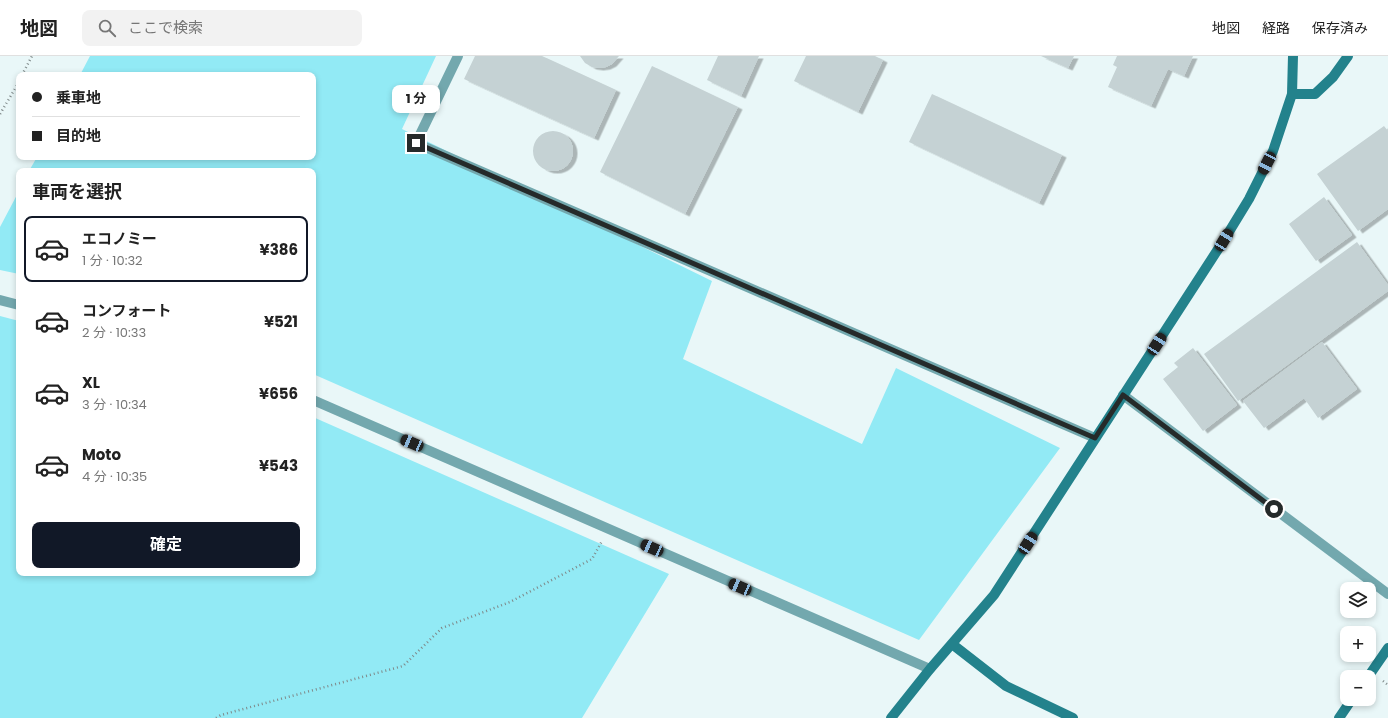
<!DOCTYPE html>
<html lang="ja">
<meta charset="utf-8">
<style>
:root{--surface:#fff;--page:#f2f2f2;--text:#222;--muted:#767676;--line:#e0e0e0;--accent:#111827}
body{margin:0;font-family:Poppins,"Noto Sans JP",sans-serif;background:var(--page);color:var(--text);height:100vh;display:flex;flex-direction:column;font-size:15px;white-space:nowrap}
*{box-sizing:border-box;margin:0}
p{font-size:13px;color:var(--muted)}
.icon{flex:none;width:22px;height:22px;fill:none;stroke:currentColor;stroke-width:2;stroke-linecap:round;stroke-linejoin:round}
.map{position:relative;flex:1;overflow:hidden}
.side{position:absolute;left:16px;top:112px;width:300px;height:408px;display:flex;flex-direction:column;background:var(--surface);border-radius:8px;box-shadow:0 2px 6px #0003}
.side>*{flex:none}
.hud{position:absolute;left:16px;top:16px;width:300px;height:88px;border-radius:8px;box-shadow:0 2px 6px #0003;display:grid;align-content:center;height:88px;padding:0 16px;background:var(--surface)}
.controls{position:absolute;left:1340px;top:526px;display:grid;gap:8px}
.controls a{display:grid;place-items:center;width:36px;height:36px;border-radius:8px;background:var(--surface);box-shadow:0 2px 6px #0003;font-size:20px}
.end{position:absolute;width:18px;height:18px;margin:-9px;border:5px solid #252a2a;background:#fff;box-shadow:0 0 0 2px #fff}
.from{border-radius:50%}
.bubble{position:absolute;height:28px;border-radius:8px;background:var(--surface);box-shadow:0 2px 6px #0003;font-size:13px;font-weight:700;line-height:28px;text-align:center}
.car{position:absolute;width:12px;height:24px;margin:-12px -6px;border-radius:5px;box-shadow:0 0 3px 1px #0007;background:linear-gradient(#222 24%,#8ab4d8 0 40%,#222 0 76%,#8ab4d8 0 86%,#222 0)}
.hud b{display:flex;align-items:center;gap:14px;height:38px;font-size:15px}
.hud b+b{border-top:1px solid var(--line)}
.hud i{width:10px;height:10px;background:var(--text)}
ul{padding:0;list-style:none}
li{display:flex;align-items:center;gap:12px;height:66px;margin:0 8px 6px;padding:0 8px;border:2px solid transparent;border-radius:8px}
li div{flex:1}
li b{display:block;font-size:15px}
li em{font-style:normal;font-weight:700}
li.selected{border-color:var(--accent)}
li>.icon{width:36px;height:36px;stroke-width:1.5}
h2{padding:0 16px;font-size:18px;line-height:48px}
.cta{display:flex;gap:8px;margin-top:auto;padding:8px 16px}
.cta a{flex:1;height:46px;border-radius:8px;background:var(--accent);color:#fff;font-size:16px;font-weight:700;line-height:46px;text-align:center}
header{display:flex;align-items:center;gap:24px;box-sizing:border-box;height:56px;padding:0 20px;background:var(--surface);border-bottom:1px solid var(--line)}
header strong{font-size:19px}
nav{display:flex;gap:22px;margin-inline-start:auto;font-size:14px}
.search{width:280px;height:36px;background:var(--page);display:flex;align-items:center;gap:10px;box-sizing:border-box;padding:0 14px;border-radius:8px;color:var(--muted);font-size:15px}
.map>svg:first-child{display:block}
.green{fill:#92eaf5}
.building{fill:#c5d2d4;filter:url(#shadow)}
.lines{fill:none;stroke-linecap:round;stroke-linejoin:round}
.path{stroke:#7f8989;stroke-width:2.5;stroke-dasharray:1 3;stroke-linecap:butt}
.lane{stroke:#73a8ae;stroke-width:10}
.street{stroke:#73a8ae;stroke-width:10}
.secondary{stroke:#23828c;stroke-width:10}
.route{stroke:#252a2a;stroke-width:5}
</style>
<header>
<strong>地図</strong>
<div class="search"><svg class="icon" aria-label="search" viewBox="0 0 24 24"><circle cx="10" cy="10" r="6"/><path d="M15 15l6 6"/></svg>ここで検索</div>
<nav><a>地図</a><a>経路</a><a>保存済み</a></nav>
</header>
<div class="map">
<svg width="1388" height="662" viewBox="0 0 1388 662">
<defs>
<filter id="shadow"><feDropShadow dx="4.5" dy="2.5" stdDeviation="0" flood-color="#0004"/></filter>
</defs>
<rect width="100%" height="100%" fill="#e9f7f8"/>
<path class="green" d="M90,0h346l-34,73 310,152 -29,78 179,85 34,-76 164,80 -141,192 -606,-266v-203h-284l8,-14h276v-82h-233z
M19,135v83l-19,-4v-43z
M0,260l19,5v252h294v-156l356,157 -87,144h-582z"/>
<path class="building" d="M475,0h67l74,34 -22,48 -130,-59z
M580,0h39l-7,8 -6,3 -7,1 -7,-1 -7,-4z
M718,0h41l-18,40 -34,-16z
M806,0h69l8,4 -25,52 -64,-31z
M1041,0h33l-6,12z
M1117,0h76l-9,20 -16,-7 -17,37 -43,-19 9,-20 -4,-2z
M652,10l86,41 -53,107 -85,-42z
M932,38l130,61 -23,48 -130,-61z
M1384,70l4,5v78l-30,22 -41,-57z
M533 95a20 20 0 1 1 40 0a20 20 0 1 1-40 0Z
M1324,141l28,38 -36,26 -27,-37z
M1357,186l31,43v6l-150,110 -34,-47z
M1322,286l35,47 -39,29 -14,-20 -40,30 -21,-27z
M1193,292l44,57 -34,26 -40,-52 15,-12 -4,-4z"/>
<g class="lines">
<path class="path" d="M22,19l10,-19
M0,58l19,-32
M1383,625l5,4
M216,662l5,-3 182,-49 39,-38 68,-26 82,-43 10,-18"/>
<path class="lane" d="M458,0l-42,87 679,295"/>
<path class="street" d="M0,244l19,5
M1123,339l265,199
M313,344l617,269"/>
<path class="secondary" d="M1292,38h23l18,-17 15,-21
M952,588l54,42 67,32
M1368,621l20,-29
M891,662l39,-49 64,-74 230,-355 25,-41 24,-48 19,-57 1,-38
M1339,662l13,-19"/>
</g>
<g class="lines">
<path class="route" d="M416,87l679,295 28,-43 151,114"/>
</g>
</svg>
<div class="controls">
<a><svg class="icon" aria-label="layers" viewBox="0 0 24 24"><path d="M12 4l9 5-9 5-9-5zM3 14l9 5 9-5"/></svg></a>
<a>+</a>
<a>−</a>
</div>
<i class="end from" style="left:1274px;top:453px"></i>
<i class="end" style="left:416px;top:87px"></i>
<div class="bubble" style="left:392px;top:29px;width:48px">1 分</div>
<i class="car" style="left:1267px;top:107px;rotate:207deg"></i>
<i class="car" style="left:1224px;top:184px;rotate:31deg"></i>
<i class="car" style="left:1157px;top:288px;rotate:33deg"></i>
<i class="car" style="left:412px;top:387px;rotate:293deg"></i>
<i class="car" style="left:1028px;top:487px;rotate:33deg"></i>
<i class="car" style="left:652px;top:492px;rotate:294deg"></i>
<i class="car" style="left:740px;top:531px;rotate:293deg"></i>
<div class="hud">
<b><i class="from"></i>乗車地</b>
<b><i></i>目的地</b>
</div>
<section class="side">
<h2>車両を選択</h2>
<ul>
<li class="selected"><svg class="icon" aria-label="car" viewBox="0 0 24 24"><path d="M5 17H2v-5l4-1 3-4h7l3 4 3 1v5h-3M9 17h6M6 11h13"/><circle cx="7" cy="17" r="2"/><circle cx="17" cy="17" r="2"/></svg><div><b>エコノミー</b><p>1 分 · 10:32</p></div><em>¥386</em></li>
<li><svg class="icon" aria-label="car" viewBox="0 0 24 24"><path d="M5 17H2v-5l4-1 3-4h7l3 4 3 1v5h-3M9 17h6M6 11h13"/><circle cx="7" cy="17" r="2"/><circle cx="17" cy="17" r="2"/></svg><div><b>コンフォート</b><p>2 分 · 10:33</p></div><em>¥521</em></li>
<li><svg class="icon" aria-label="car" viewBox="0 0 24 24"><path d="M5 17H2v-5l4-1 3-4h7l3 4 3 1v5h-3M9 17h6M6 11h13"/><circle cx="7" cy="17" r="2"/><circle cx="17" cy="17" r="2"/></svg><div><b>XL</b><p>3 分 · 10:34</p></div><em>¥656</em></li>
<li><svg class="icon" aria-label="car" viewBox="0 0 24 24"><path d="M5 17H2v-5l4-1 3-4h7l3 4 3 1v5h-3M9 17h6M6 11h13"/><circle cx="7" cy="17" r="2"/><circle cx="17" cy="17" r="2"/></svg><div><b>Moto</b><p>4 分 · 10:35</p></div><em>¥543</em></li>
</ul>
<div class="cta"><a>確定</a></div>
</section>
</div>
